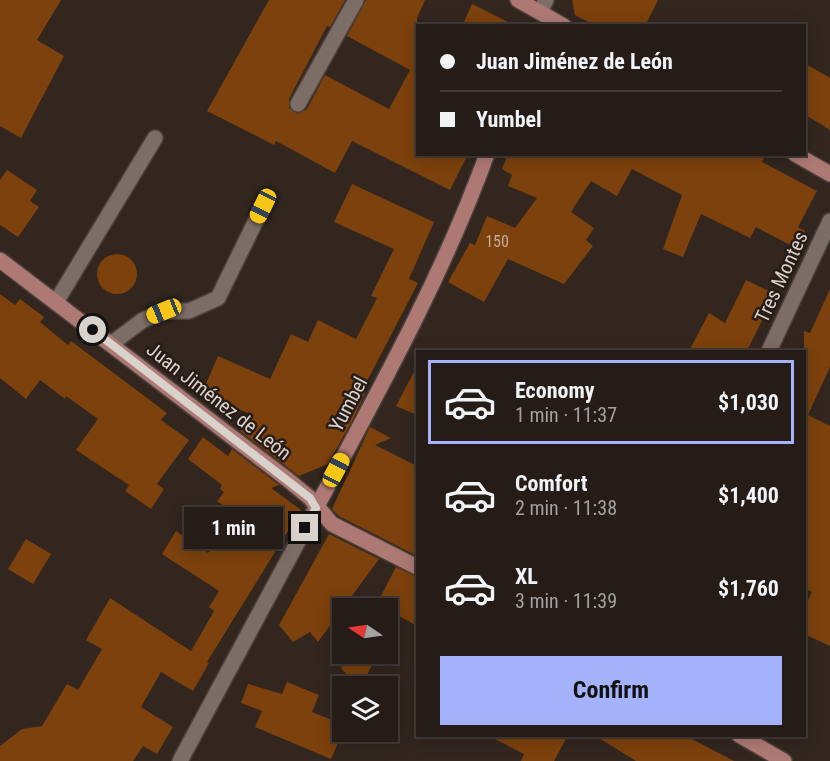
<!DOCTYPE html>
<meta charset="utf-8">
<style>
:root{--surface:#261c17;--page:#2e2520;--text:#f1f3f6;--muted:#a4a1a1;--line:#423a36;--accent:#a4b2fc}
body{margin:0;font-family:"Roboto Condensed",sans-serif;background:var(--page);color:var(--text);height:100vh;display:flex;flex-direction:column;font-size:22px;white-space:nowrap}
*{box-sizing:border-box;margin:0}
p{font-size:20px;color:var(--muted)}
.icon{flex:none;width:33px;height:33px;fill:none;stroke:currentColor;stroke-width:2;stroke-linecap:round;stroke-linejoin:round}
.map{position:relative;flex:1;overflow:hidden}
.side{position:absolute;left:416px;top:350px;width:390px;height:387px;display:flex;flex-direction:column;background:var(--surface);border-radius:0px;box-shadow:0 3px 15px #0003,0 0 0 2px var(--line)}
.side>*{flex:none}
.hud{position:absolute;left:416px;top:24px;width:390px;height:132px;border-radius:0px;box-shadow:0 3px 15px #0003,0 0 0 2px var(--line);display:grid;align-content:center;height:132px;padding:0 24px;background:var(--surface)}
.needle{width:39px;rotate:283deg}
.tools{position:absolute;left:332px;top:598px;display:grid;gap:12px}
.tools a{display:grid;place-items:center;width:66px;height:66px;border-radius:0px;background:var(--surface);box-shadow:0 3px 15px #0003,0 0 0 2px var(--line);font-size:30px}
.end{position:absolute;width:27px;height:27px;margin:-14px;border:8px solid #d9d1cc;background:#111;box-shadow:0 0 0 3px #111}
.from{border-radius:50%}
.bubble{position:absolute;height:42px;border-radius:0px;background:var(--surface);box-shadow:0 3px 15px #0003,0 0 0 2px var(--line);font-size:20px;font-weight:700;line-height:42px;text-align:center}
.car{position:absolute;width:18px;height:36px;margin:-18px -9px;border-radius:8px;box-shadow:0 0 4px 2px #0007;background:linear-gradient(#f5c518 24%,#345 0 40%,#f5c518 0 76%,#345 0 86%,#f5c518 0)}
.hud b{display:flex;align-items:center;gap:21px;height:57px;font-size:22px}
.hud b+b{border-top:2px solid var(--line)}
.hud i{width:15px;height:15px;background:var(--text)}
ul{padding:10px 0 0;list-style:none}
li{display:flex;align-items:center;gap:18px;height:84px;margin:0 12px 9px;padding:0 12px;border:3px solid transparent;border-radius:0px}
li div{flex:1}
li b{display:block;font-size:22px}
li em{font-style:normal;font-weight:700}
li.current{border-color:var(--accent)}
li>.icon{width:54px;height:54px;stroke-width:1.5}
.cta{display:flex;gap:12px;margin-top:auto;padding:12px 24px}
.cta a{flex:1;height:69px;border-radius:0px;background:var(--accent);color:#111;font-size:24px;font-weight:700;line-height:69px;text-align:center}
.map>svg:first-child{display:block}
.building{fill:#7c410c}
.lines{fill:none;stroke-linecap:round;stroke-linejoin:round}
.minor-casing{stroke:#4c413b;stroke-width:18}
.major-casing{stroke:#4c413b;stroke-width:18}
.minor{stroke:#7c6e66;stroke-width:15}
.major{stroke:#ae7974;stroke-width:15}
.route{stroke:#d9d1cc;stroke-width:8}
.labels{text-anchor:middle;stroke-width:5;stroke-linejoin:round;paint-order:stroke}
.number-label{font-size:16px;fill:#c2ad9c}
.street-label{font-size:20px;fill:#d9d1cc;stroke:#281c16}
</style>
<div class="map">
<svg width="830" height="761" viewBox="0 0 830 761">
<rect width="100%" height="100%" fill="#32261f"/>
<path class="building" d="M0,0h61l-24,40 27,16 -43,82 -21,-12z
M269,0h76l-15,27 -3,-1 -38,73v9l9,6 9,-5 18,-34 64,34 21,-39 -63,-34 19,-36h59l-8,18v136h51l-18,36 -98,-49 -17,32 -59,-32 -2,4 -67,-34z
M572,0h86l-13,26h-49l-21,-11z
M472,4l44,22h-54z
M804,63l26,15v52l-26,-16z
M508,154h258l-4,8 55,29 -19,36 7,4 -9,17 -40,-21 -6,11 -49,-24 -18,43 -20,-8 19,-54 -50,-26 -15,27 -26,-15 -20,31 23,16 -8,12 7,6 -29,38 -56,-25 -24,43 -36,-20 22,-39 5,2 12,-29 28,12 22,-30 -29,-12 4,-11 -10,-6z
M7,170l30,20 -7,11 9,6 -21,30 -18,-12v-45z
M352,184l82,38 -25,57 9,4 -55,106 3,2 -13,28 -25,45 -29,12 -59,-45 8,-18 -46,-20 16,-37 52,23 21,-45 17,8 10,-22 38,19 21,-41 -6,-2 23,-47 -60,-27z
M97 274a20 20 0 1 1 40 0a20 20 0 1 1-40 0Z
M746,280l29,14 -28,57h-58l20,-38 16,10z
M830,289v78l-22,48 22,11v220l-26,-12v-26l8,-16 -8,-4v-257l6,2z
M0,294l15,11 5,-6 24,18 -4,5 28,23 3,-4 96,72 -6,7 28,20 -32,44 7,5 -13,20 -26,-18 4,-6 -53,-35 22,-31 -32,-23 -1,3 -25,-19 -14,19 -26,-21z
M417,366v49l-21,-9z
M370,427l21,11 -16,7 42,21v90l-78,-40 -7,-7z
M203,437l25,19 4,-7 47,36 -8,3 30,22 -94,152 2,1 -16,28 -32,-19 -20,35 32,20 -16,27 -14,-8 -10,15h-133v-15l22,-17 20,-3 25,-42 11,6 24,-41 -16,-9 24,-42 81,53 23,-40 -5,-4 10,-16 -57,-37 14,-23 32,22 27,-39 -18,-13 7,-9 -4,-3 2,-4 -34,-26z
M329,534l50,25 -61,83 -8,-10 -17,10 -14,-17z
M26,539l25,15 -18,30 -25,-15z
M396,567l21,10v49l-30,-17h-13z
M349,654h29l-16,30 -14,-8 -7,-8z
M287,682l32,13 -7,17 30,12v9l-11,26 -76,-32 7,-16 -21,-8 7,-19 34,10z
M487,735h81l-14,26h-33l3,-7z
M594,735h90l50,26h-98z"/>
<g class="lines">
<g class="minor-casing">
<path id="minor" d="M540,12l6,-12
M298,104l58,-104
M56,302l99,-164
M111,344l32,-24 21,-9h25l29,-13 45,-92
M769,351l61,-130
M180,761l136,-253"/>
</g>
<g class="major-casing">
<path id="major" d="M518,0l46,26
M795,154l35,20
M0,260l287,219 23,19 22,26 85,43
M316,508c62,-116 126,-230 171,-354
M739,735l45,26"/>
</g>
<use href="#minor" class="minor"/>
<use href="#major" class="major"/>
</g>
<g class="lines">
<path class="route" d="M93,330l217,168 6,10 -11,20"/>
</g>
<g class="labels">
<g class="number-label">
<text x="497" y="247">150</text>
</g>
<g class="street-label">
<text transform="translate(781 277) rotate(-65)" y="7">Tres Montes</text>
<text transform="translate(219 401) rotate(38)" y="7">Juan Jiménez de León</text>
<text transform="translate(348 404) rotate(-62)" y="7">Yumbel</text>
</g>
</g>
</svg>
<div class="tools">
<a><svg class="needle" viewBox="-14 -14 28 28"><path d="M0-13l5 13h-10z" fill="#e53935"/><path d="M0 13l5-13h-10z" fill="#a4a1a1"/></svg></a>
<a><svg class="icon" aria-label="layers" viewBox="0 0 24 24"><path d="M12 4l9 5-9 5-9-5zM3 14l9 5 9-5"/></svg></a>
</div>
<i class="end from" style="left:93px;top:330px"></i>
<i class="end" style="left:305px;top:528px"></i>
<div class="bubble" style="left:184px;top:507px;width:99px">1 min</div>
<i class="car" style="left:263px;top:206px;rotate:206deg"></i>
<i class="car" style="left:164px;top:311px;rotate:248deg"></i>
<i class="car" style="left:336px;top:470px;rotate:28deg"></i>
<div class="hud">
<b><i class="from"></i>Juan Jiménez de León</b>
<b><i></i>Yumbel</b>
</div>
<section class="side">
<ul>
<li class="current"><svg class="icon" aria-label="car" viewBox="0 0 24 24"><path d="M5 17H2v-5l4-1 3-4h7l3 4 3 1v5h-3M9 17h6M6 11h13"/><circle cx="7" cy="17" r="2"/><circle cx="17" cy="17" r="2"/></svg><div><b>Economy</b><p>1 min · 11:37</p></div><em>$1,030</em></li>
<li><svg class="icon" aria-label="car" viewBox="0 0 24 24"><path d="M5 17H2v-5l4-1 3-4h7l3 4 3 1v5h-3M9 17h6M6 11h13"/><circle cx="7" cy="17" r="2"/><circle cx="17" cy="17" r="2"/></svg><div><b>Comfort</b><p>2 min · 11:38</p></div><em>$1,400</em></li>
<li><svg class="icon" aria-label="car" viewBox="0 0 24 24"><path d="M5 17H2v-5l4-1 3-4h7l3 4 3 1v5h-3M9 17h6M6 11h13"/><circle cx="7" cy="17" r="2"/><circle cx="17" cy="17" r="2"/></svg><div><b>XL</b><p>3 min · 11:39</p></div><em>$1,760</em></li>
</ul>
<div class="cta"><a>Confirm</a></div>
</section>
</div>
